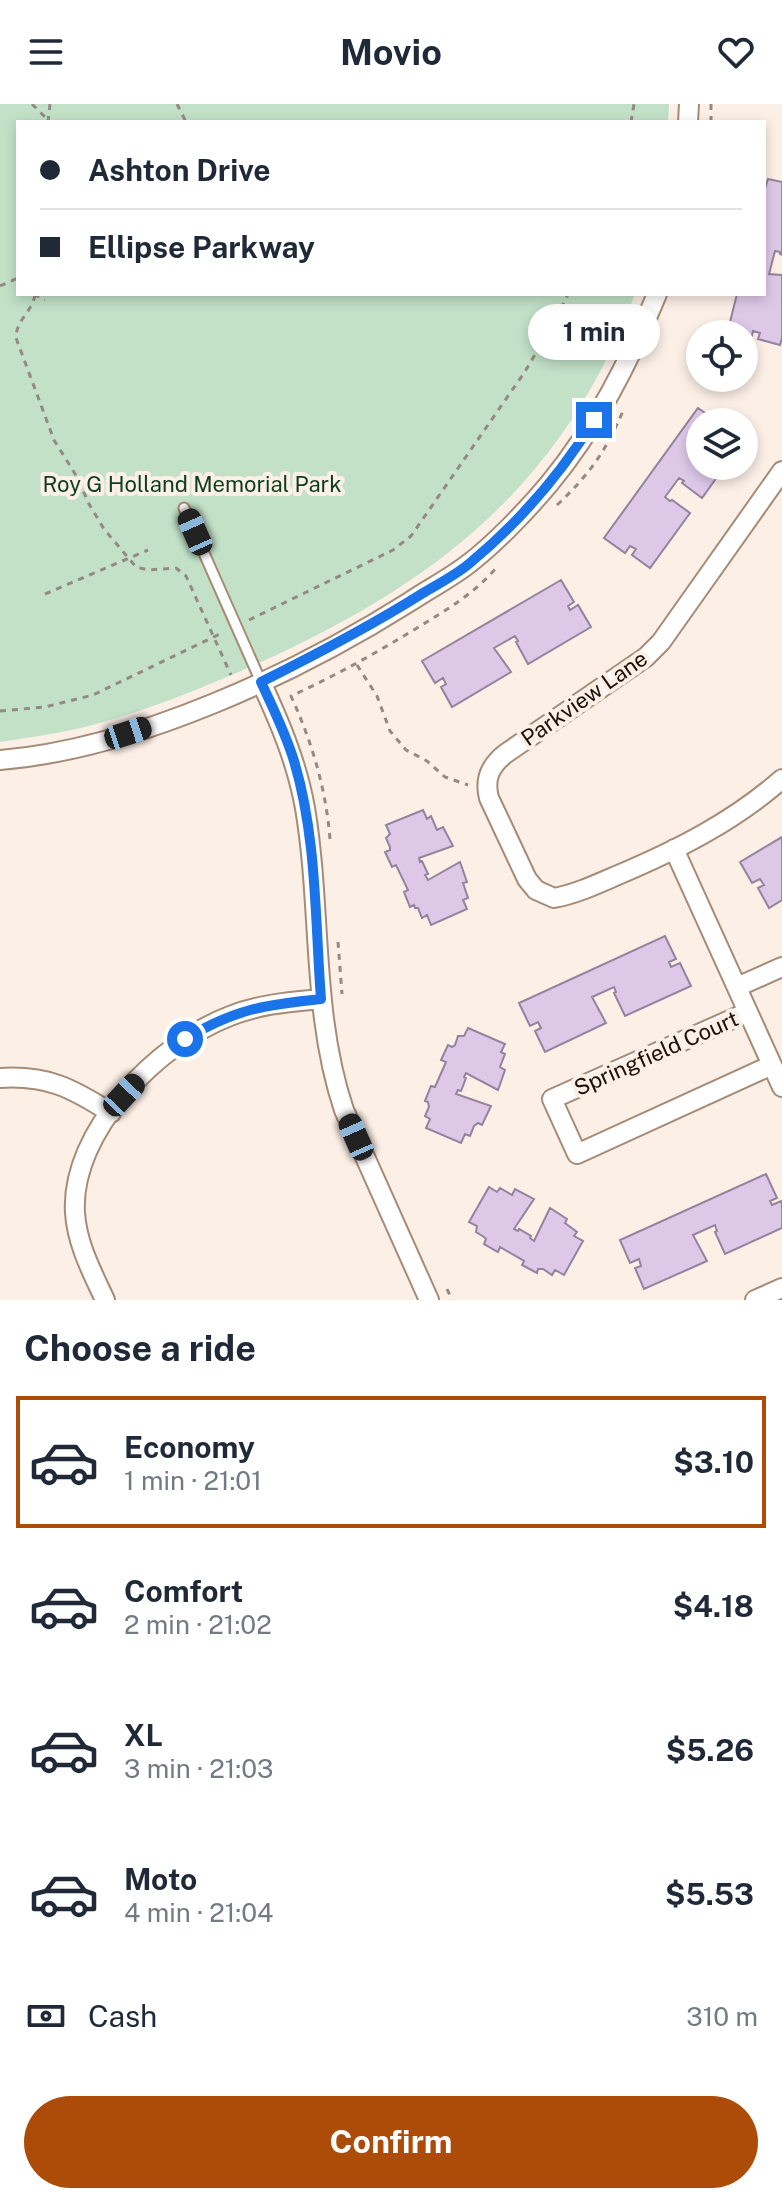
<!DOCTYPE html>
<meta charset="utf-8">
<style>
:root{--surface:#fff;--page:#f6f6f7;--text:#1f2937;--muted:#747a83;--line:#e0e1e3;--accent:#ad4c09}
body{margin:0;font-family:"Public Sans",sans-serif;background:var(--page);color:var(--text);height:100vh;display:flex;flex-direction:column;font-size:30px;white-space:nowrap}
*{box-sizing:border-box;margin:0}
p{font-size:26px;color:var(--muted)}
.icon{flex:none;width:44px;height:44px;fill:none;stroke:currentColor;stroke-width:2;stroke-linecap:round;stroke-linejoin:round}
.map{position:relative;height:1196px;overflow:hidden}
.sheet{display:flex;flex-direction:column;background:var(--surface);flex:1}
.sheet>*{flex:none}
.top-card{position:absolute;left:16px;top:16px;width:750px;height:176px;border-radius:0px;box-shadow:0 4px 12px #0003;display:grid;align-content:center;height:176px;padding:0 24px;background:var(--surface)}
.tools{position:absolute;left:686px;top:216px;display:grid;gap:16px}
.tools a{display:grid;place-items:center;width:72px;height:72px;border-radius:50%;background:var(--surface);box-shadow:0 4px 12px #0003;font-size:40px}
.end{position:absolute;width:36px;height:36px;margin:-18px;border:10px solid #1a73e8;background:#fff;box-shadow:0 0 0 4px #fff}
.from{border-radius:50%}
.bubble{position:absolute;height:56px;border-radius:28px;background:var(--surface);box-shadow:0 4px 12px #0003;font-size:26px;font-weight:700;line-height:56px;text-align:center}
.car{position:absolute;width:24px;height:48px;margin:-24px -12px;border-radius:10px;box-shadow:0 0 6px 2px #0007;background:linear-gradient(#222 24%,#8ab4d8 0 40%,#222 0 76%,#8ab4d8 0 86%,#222 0)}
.top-card b{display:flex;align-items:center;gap:28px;height:76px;font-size:30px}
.top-card b+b{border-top:2px solid var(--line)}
.top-card i{width:20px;height:20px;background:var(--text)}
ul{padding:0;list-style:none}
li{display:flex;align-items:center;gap:24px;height:132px;margin:0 16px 12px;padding:0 8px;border:4px solid transparent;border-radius:0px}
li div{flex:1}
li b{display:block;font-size:30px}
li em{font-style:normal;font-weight:700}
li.on{border-color:var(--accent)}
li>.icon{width:72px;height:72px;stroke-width:1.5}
h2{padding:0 24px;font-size:36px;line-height:96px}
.pay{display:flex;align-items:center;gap:20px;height:88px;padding:0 24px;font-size:30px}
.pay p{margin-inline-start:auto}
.action{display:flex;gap:16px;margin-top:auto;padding:16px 24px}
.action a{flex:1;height:92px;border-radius:48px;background:var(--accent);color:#fff;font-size:32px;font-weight:700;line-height:92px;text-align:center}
header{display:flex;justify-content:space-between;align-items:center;height:104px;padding:0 24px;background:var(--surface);font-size:36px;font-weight:700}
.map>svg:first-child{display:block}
.green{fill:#c2e1c7}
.building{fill:#ddc8e8;stroke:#94839e;stroke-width:2}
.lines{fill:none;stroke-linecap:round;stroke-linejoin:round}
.service-casing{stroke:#a68c77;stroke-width:13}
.minor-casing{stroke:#a68c77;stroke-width:22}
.path{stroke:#958a82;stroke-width:3;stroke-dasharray:6 6;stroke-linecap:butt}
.service{stroke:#fff;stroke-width:9}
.minor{stroke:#fff;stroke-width:18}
.route{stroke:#1a73e8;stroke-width:10}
.labels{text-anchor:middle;stroke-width:8;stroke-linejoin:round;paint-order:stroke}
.park-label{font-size:22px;fill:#0c3e1b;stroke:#fbefe6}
.street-label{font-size:22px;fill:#191008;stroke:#fbefe6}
</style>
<header><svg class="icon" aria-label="menu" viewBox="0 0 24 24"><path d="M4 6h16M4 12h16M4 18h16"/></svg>Movio<svg class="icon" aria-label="heart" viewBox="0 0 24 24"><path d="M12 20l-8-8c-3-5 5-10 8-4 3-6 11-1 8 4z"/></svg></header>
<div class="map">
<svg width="782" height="1196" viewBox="0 0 782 1196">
<rect width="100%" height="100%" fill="#fbefe6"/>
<path class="green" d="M0,0h669l-1,18h-650v172h617c-71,188 -195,287 -374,368 -54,24 -109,47 -165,62 -32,9 -64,13 -96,18z"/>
<path class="building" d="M768,75l14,3v73l-2,-1v-2l-5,-1 -6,23 13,1v63l-2,7 -22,-6 2,-6 -7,-2 -2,9 -7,-2v-4h-17l10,-40h27v-102z
M698,304l20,14h-18v44h25l-23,32 -20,-15 2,-2 -5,-3 -14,19 5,4 2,-1 18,13 -40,55 -18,-13 4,-6 -6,-3 -5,7 -21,-15z
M561,476l13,22 -6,4 2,4 8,-5 13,22 -63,37 -12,-22 2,-1 -3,-5 -21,12 17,24 -59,35 -11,-20 5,-3 -3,-6 -8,5 -13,-22z
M423,706l4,9 4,-3 6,14 6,-3 10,19 -34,12 1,4 2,-1 6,13 -3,1 3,5 32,-18 7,20 -4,1 5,15 -5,2 4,9 -36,16 -4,-10 -5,3 -4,-10h-3l-1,-3 -4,2 -6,-15 4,-2 -12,-25 -4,2 -7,-15 5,-2v-3l-4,-9 4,-4 -4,-9z
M782,733v63l-13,8 -11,-20 6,-3 -4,-6 -8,4 -12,-21z
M665,832l11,23 -7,3 2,5 9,-4 11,23 -66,30 -11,-23 2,-1 -2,-5 -22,10 14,26 -61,29 -10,-21 6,-3 -3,-6 -8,4 -11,-23z
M468,924l37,16 -4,8 4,2 -5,13 5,3 -7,20 -32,-17 -2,4 2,1 -5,13 -3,-1 -2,4 35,12 -9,19 -4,-2 -4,3 -4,10 -5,-2 -4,9 -35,-15 4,-9 -5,-3 4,-9 -1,-5 -3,-1 6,-15 4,1 11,-25 -5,-2 7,-15 4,2 3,-2 3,-9h6z
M766,1070l11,24 -7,3 2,4 9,-4 1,3v24l-57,26 -10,-22 2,-1 -2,-6 -22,10 14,26 -63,28 -9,-21 6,-2 -2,-7 -9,4 -10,-23z
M489,1083l8,5 3,-4 12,7 3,-6 19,10 -20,30 4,2 1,-2 12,7 -1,2 4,3 16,-33 17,11 -2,4 12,9 -3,4 9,5 -19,34 -9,-5 -3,5 -9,-6h-5l-1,4 -15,-8 2,-4 -24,-14 -2,5 -14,-8 2,-5 -2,-2 -8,-5 1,-6 -8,-4z"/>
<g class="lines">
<g class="service-casing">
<path id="service" d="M184,404l77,174"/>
</g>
<g class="minor-casing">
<path id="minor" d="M688,18l1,-18
M782,367l-121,171 -15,15 -141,97c-15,12 -21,25 -16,44l38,81 9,11 18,8c22,-4 43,-14 64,-23 59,-25 115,-53 164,-96
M261,578c19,41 36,81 44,126 17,101 6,204 39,302l85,190
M0,656c136,-11 297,-87 411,-159 18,-12 39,-23 56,-36 27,-20 61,-56 82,-81 47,-57 80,-122 108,-190
M674,745l108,238
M737,883l45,-20
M748,908l-196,87 25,55 195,-89
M0,974c47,-3 72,10 111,35
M105,1196c-13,-28 -28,-56 -30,-87 -5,-82 84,-170 155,-197 30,-12 60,-14 91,-17
M755,1196l27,-12"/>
</g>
<path class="path" d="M32,0l15,15
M177,0l9,18
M711,0v18
M48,18l2,-18
M631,18l3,-18
M0,182l18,-8
M34,190l11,6
M35,191c-3,17 -19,25 -19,43l38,102 23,37 12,27 15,25 32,38 12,3 28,-2 10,8 45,99
M557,401c32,-30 49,-54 66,-94
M45,490l103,-44
M249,516l144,-70 18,-14 113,-163 30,-50 14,-29
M357,561l20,31 13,35 16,19 21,11 18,16 23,8
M0,607l45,-4 48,-12 131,-63
M330,735c-4,-50 -18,-97 -39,-143 44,-20 85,-43 126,-68 29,-18 57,-34 79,-60
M338,838l4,52
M447,1185l5,11"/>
<use href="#service" class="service"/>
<use href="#minor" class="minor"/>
</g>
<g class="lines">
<path class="route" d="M185,935c50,-30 79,-34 136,-40 -6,-78 -4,-162 -27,-238 -8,-27 -21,-53 -33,-79 56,-28 110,-56 162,-89 15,-9 33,-18 47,-30 48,-40 91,-89 124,-143"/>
</g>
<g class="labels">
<g class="park-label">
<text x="192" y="388">Roy G Holland Memorial Park</text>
</g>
<g class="street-label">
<text transform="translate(584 594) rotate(-35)" y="8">Parkview Lane</text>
<text transform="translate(656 949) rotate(-24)" y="8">Springfield Court</text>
</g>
</g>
</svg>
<div class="tools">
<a><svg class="icon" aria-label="locate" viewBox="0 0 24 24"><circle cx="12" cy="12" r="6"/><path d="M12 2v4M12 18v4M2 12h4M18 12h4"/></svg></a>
<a><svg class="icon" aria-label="layers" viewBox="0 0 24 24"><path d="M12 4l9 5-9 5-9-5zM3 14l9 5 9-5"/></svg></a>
</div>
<i class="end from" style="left:185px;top:935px"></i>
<i class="end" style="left:594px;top:316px"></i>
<div class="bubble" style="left:528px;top:200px;width:132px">1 min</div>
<i class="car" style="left:195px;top:428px;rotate:336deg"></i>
<i class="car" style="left:128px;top:629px;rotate:72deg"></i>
<i class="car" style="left:124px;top:991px;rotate:43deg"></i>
<i class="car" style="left:356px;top:1033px;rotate:336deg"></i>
<div class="top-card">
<b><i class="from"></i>Ashton Drive</b>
<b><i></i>Ellipse Parkway</b>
</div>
</div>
<section class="sheet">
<h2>Choose a ride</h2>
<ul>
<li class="on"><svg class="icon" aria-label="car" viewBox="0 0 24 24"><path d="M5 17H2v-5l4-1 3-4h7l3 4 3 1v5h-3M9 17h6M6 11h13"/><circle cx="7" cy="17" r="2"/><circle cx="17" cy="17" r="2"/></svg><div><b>Economy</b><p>1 min · 21:01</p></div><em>$3.10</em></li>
<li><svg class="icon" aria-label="car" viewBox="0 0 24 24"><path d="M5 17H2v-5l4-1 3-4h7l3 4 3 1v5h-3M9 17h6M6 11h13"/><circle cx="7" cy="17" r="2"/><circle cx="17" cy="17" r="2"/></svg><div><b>Comfort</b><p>2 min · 21:02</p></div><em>$4.18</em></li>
<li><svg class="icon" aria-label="car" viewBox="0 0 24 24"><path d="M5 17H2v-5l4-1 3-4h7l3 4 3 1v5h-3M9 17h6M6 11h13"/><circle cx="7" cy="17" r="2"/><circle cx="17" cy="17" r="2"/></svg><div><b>XL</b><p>3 min · 21:03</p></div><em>$5.26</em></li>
<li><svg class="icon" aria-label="car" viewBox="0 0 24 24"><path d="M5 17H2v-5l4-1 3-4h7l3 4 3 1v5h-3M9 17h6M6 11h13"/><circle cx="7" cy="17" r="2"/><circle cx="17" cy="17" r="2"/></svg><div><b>Moto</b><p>4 min · 21:04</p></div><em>$5.53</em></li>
</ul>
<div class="pay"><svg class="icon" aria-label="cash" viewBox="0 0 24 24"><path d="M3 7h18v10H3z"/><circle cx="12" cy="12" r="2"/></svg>Cash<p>310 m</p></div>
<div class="action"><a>Confirm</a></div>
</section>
